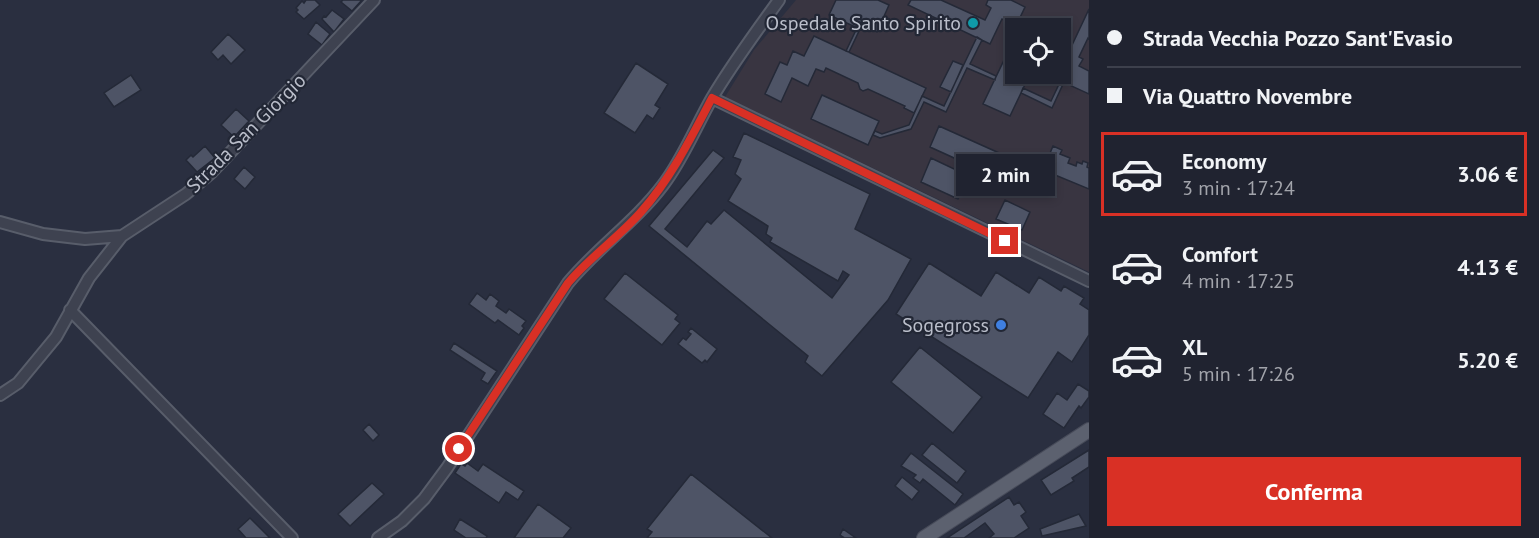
<!DOCTYPE html>
<html lang="it">
<meta charset="utf-8">
<style>
:root{--surface:#202330;--page:#2d2f3c;--text:#f1f3f6;--muted:#a2a4ab;--line:#3d404c;--accent:#d93025}
body{margin:0;font-family:"PT Sans",sans-serif;background:var(--page);color:var(--text);height:100vh;display:flex;flex-direction:column;font-size:22px;white-space:nowrap}
*{box-sizing:border-box;margin:0}
p{font-size:20px;color:var(--muted)}
.icon{flex:none;width:33px;height:33px;fill:none;stroke:currentColor;stroke-width:2;stroke-linecap:round;stroke-linejoin:round}
.map{position:relative;flex:1;overflow:hidden}
.side{display:flex;flex-direction:column;background:var(--surface);width:450px}
.side>*{flex:none}
.guide{display:grid;align-content:center;height:132px;padding:0 18px;background:var(--surface)}
.tools{position:absolute;left:1005px;top:18px;display:grid;gap:12px}
.tools a{display:grid;place-items:center;width:66px;height:66px;border-radius:0px;background:var(--surface);box-shadow:0 3px 9px #0003,0 0 0 2px var(--line);font-size:30px}
.end{position:absolute;width:27px;height:27px;margin:-14px;border:8px solid #d93025;background:#fff;box-shadow:0 0 0 3px #fff}
.from{border-radius:50%}
.bubble{position:absolute;height:42px;border-radius:0px;background:var(--surface);box-shadow:0 3px 9px #0003,0 0 0 2px var(--line);font-size:20px;font-weight:700;line-height:42px;text-align:center}
.guide b{display:flex;align-items:center;gap:21px;height:57px;font-size:22px}
.guide b+b{border-top:2px solid var(--line)}
.guide i{width:15px;height:15px;background:var(--text)}
ul{padding:0;list-style:none}
li{display:flex;align-items:center;gap:18px;height:84px;margin:0 12px 9px;padding:0 6px;border:3px solid transparent;border-radius:0px}
li div{flex:1}
li b{display:block;font-size:22px}
li em{font-style:normal;font-weight:700}
li.active{border-color:var(--accent)}
li>.icon{width:54px;height:54px;stroke-width:1.5}
.button{display:flex;gap:12px;margin-top:auto;padding:12px 18px}
.button a{flex:1;height:69px;border-radius:0px;background:var(--accent);color:#fff;font-size:24px;font-weight:700;line-height:69px;text-align:center}
main{display:flex;flex:1;min-height:0}
.map>svg:first-child{display:block}
.medical{fill:#393541;fill-rule:evenodd}
.building{fill:#4e5466;stroke:#242937;stroke-width:1.5}
.lines{fill:none;stroke-linecap:round;stroke-linejoin:round}
.minor-casing{stroke:#585d6a;stroke-width:14}
.major-casing{stroke:#474b59;stroke-width:16}
.minor{stroke:#3e4250;stroke-width:10}
.major{stroke:#5c616f;stroke-width:14}
.route{stroke:#d93025;stroke-width:8}
.culture-dot{fill:#0f9aa8;stroke:#222735;stroke-width:2}
.shop-dot{fill:#3f7fe0;stroke:#222735;stroke-width:2}
.labels{text-anchor:middle;stroke-width:4.5;stroke-linejoin:round;paint-order:stroke}
.poi-label{font-size:20px;fill:#babeca;stroke:#222735;text-anchor:end}
.street-label{font-size:20px;fill:#babeca;stroke:#222735}
</style>
<main>
<div class="map">
<svg width="1089" height="538" viewBox="0 0 1089 538">
<rect width="100%" height="100%" fill="#2a2f40"/>
<path class="medical" d="M796,0h293v272l-364,-175 29,-47zM1016,28h44v46h-44z"/>
<path class="building" d="M306,0h9l5,5 -16,14 -8,-7 2,-2 -2,-2 6,-7 2,2z
M343,0h19l-10,11 -11,-9z
M836,0h42l11,5 -12,27 -13,-7 -2,5 -33,-15z
M911,0h30l44,20 6,-12 -5,-3 2,-5h23l14,7 -9,19 -14,-7 -12,25 -82,-39z
M1089,9v30l-1,-1 -9,19 4,2 -4,7 10,5v23l-35,-16 2,-4h4v-10l3,-5 2,1z
M332,10l12,9 -10,13 -12,-13 2,-3 2,1z
M316,22l14,12 -8,11 -14,-11z
M857,28l3,1 -11,23 -3,-1z
M228,34l17,16 -14,14 -8,-9 -5,5 -7,-8z
M814,36l112,52 -12,25 -10,-5 1,-2 -37,-17 -5,2 -3,-2 -2,-6 -32,-15 -2,4 -8,-3 -8,17 -16,-8 -11,24 -16,-8 15,-32 7,3 6,-14 11,5z
M977,37l5,3 -12,24 26,12 -1,4 -28,-12 -21,44 -22,-10 -13,27 -31,9 -7,-3 2,-4 7,3 27,-9 13,-29 22,10z
M1015,55l1,19h14l-20,42 -27,-12 23,-48 7,3z
M953,61l10,4 -12,27 -11,-5z
M636,63l32,21 -13,21 5,3 -7,11 -6,-4 -12,18 -31,-20z
M131,75l10,15 -27,17 -10,-14z
M1061,80l3,2 -12,26 -31,-15 2,-5 28,13z
M822,95l57,26 -11,24 -57,-26z
M236,109l13,12 -15,16 -13,-12z
M939,126l78,35 -15,34 -20,-10 5,-12 -57,-26z
M744,133l126,61 -15,35 56,30 -23,41 -66,76 -17,-14 3,-6 -159,-130 64,-76 11,8 -59,71 22,18 20,-26 4,3 13,-14 108,88 17,-23 -6,-4 -5,10 -68,-39 2,-4 -6,-4 2,-8 -40,-25 13,-22 -6,-5 6,-14 -8,-3z
M205,146l10,12 -18,14 -11,-12 5,-5 2,2z
M1053,146l9,4 -2,4 10,4 -2,5 8,3 1,-4 5,2 1,-3 5,2 -1,4 2,1v21l-46,-19z
M931,158l38,18 -11,23 -37,-17z
M244,167l11,10 -10,12 -11,-10z
M1005,200l25,12 -8,18 -26,-11z
M929,263l52,33 15,-24 33,21 10,-16 22,14 3,-5 20,12 -4,6 9,6v25l-17,27 -14,-10 -30,46 -132,-84z
M625,273l53,42 -3,4 5,4 -18,22 -58,-46z
M477,293l9,7 4,-6 9,7 -3,5 10,7 3,-4 17,12 -4,5 2,2 -5,7 -21,-15 -3,3 -26,-19z
M691,328l26,21 -10,13 -2,-2 -3,3 -24,-19 5,-6 3,2 5,-6 -3,-2z
M454,343l43,28 -9,13 -7,-4 4,-7 -35,-23z
M920,347l62,50 -29,36 -62,-51z
M1078,384l11,7v6l-8,11 -2,-2 -15,22 -21,-14 14,-21 10,7z
M369,424l10,11 -6,6 -10,-11z
M932,443l34,28 -9,12 -35,-28z
M1089,450v17l-17,11 2,3 -23,14 -10,-15z
M911,453l52,41 -8,11 -32,-26 -3,4 -7,-5 3,-3 -15,-9z
M467,463l11,8 5,-7 41,27 -6,9 -12,-8 -7,11 -44,-30 6,-9 4,2z
M691,474l81,64h-125l5,-6 -5,-3z
M902,477l17,14 -7,9 -17,-14z
M372,483l12,11 -34,32 -12,-12z
M1009,497l5,8 5,-3 7,10 -5,4 8,12 -15,10h-25l5,-4 -9,-11 -21,15h-17z
M538,504l33,24 -8,10h-49z
M1079,514l7,12 -44,10 -2,-7z
M250,518l20,20h-24l-8,-9z
M460,519l27,17 -1,2h-20l-12,-8z
M843,529l13,9h-15l2,-1 -3,-2z"/>
<g class="lines">
<g class="minor-casing">
<path id="minor" d="M712,98l377,183
M0,222l43,12 42,5 37,-3
M70,310l222,228
M0,395l18,-12 38,-46 33,-59 33,-42 64,-42 25,-21 163,-173
M378,538l24,-17 22,-22 23,-31 121,-185c29,-35 67,-61 95,-98 20,-26 33,-59 49,-87 20,-34 44,-66 67,-98"/>
</g>
<g class="major-casing">
<path id="major" d="M924,538l165,-108"/>
</g>
<use href="#minor" class="minor"/>
<use href="#major" class="major"/>
</g>
<g class="lines">
<path class="route" d="M459,449l109,-166c22,-26 50,-45 73,-71 30,-34 50,-74 71,-114l293,143"/>
</g>
<circle class="culture-dot" cx="973" cy="23" r="6"/>
<circle class="shop-dot" cx="1001" cy="325" r="6"/>
<g class="labels">
<g class="poi-label">
<text x="961" y="30">Ospedale Santo Spirito</text>
<text x="989" y="332">Sogegross</text>
</g>
<g class="street-label">
<text transform="translate(246 133) rotate(-45)" y="7">Strada San Giorgio</text>
</g>
</g>
</svg>
<div class="tools">
<a><svg class="icon" aria-label="locate" viewBox="0 0 24 24"><circle cx="12" cy="12" r="6"/><path d="M12 2v4M12 18v4M2 12h4M18 12h4"/></svg></a>
</div>
<i class="end from" style="left:459px;top:449px"></i>
<i class="end" style="left:1005px;top:241px"></i>
<div class="bubble" style="left:956px;top:154px;width:99px">2 min</div>
</div>
<section class="side">
<div class="guide">
<b><i class="from"></i>Strada Vecchia Pozzo Sant'Evasio</b>
<b><i></i>Via Quattro Novembre</b>
</div>
<ul>
<li class="active"><svg class="icon" aria-label="car" viewBox="0 0 24 24"><path d="M5 17H2v-5l4-1 3-4h7l3 4 3 1v5h-3M9 17h6M6 11h13"/><circle cx="7" cy="17" r="2"/><circle cx="17" cy="17" r="2"/></svg><div><b>Economy</b><p>3 min · 17:24</p></div><em>3.06 €</em></li>
<li><svg class="icon" aria-label="car" viewBox="0 0 24 24"><path d="M5 17H2v-5l4-1 3-4h7l3 4 3 1v5h-3M9 17h6M6 11h13"/><circle cx="7" cy="17" r="2"/><circle cx="17" cy="17" r="2"/></svg><div><b>Comfort</b><p>4 min · 17:25</p></div><em>4.13 €</em></li>
<li><svg class="icon" aria-label="car" viewBox="0 0 24 24"><path d="M5 17H2v-5l4-1 3-4h7l3 4 3 1v5h-3M9 17h6M6 11h13"/><circle cx="7" cy="17" r="2"/><circle cx="17" cy="17" r="2"/></svg><div><b>XL</b><p>5 min · 17:26</p></div><em>5.20 €</em></li>
</ul>
<div class="button"><a>Conferma</a></div>
</section>
</main>
